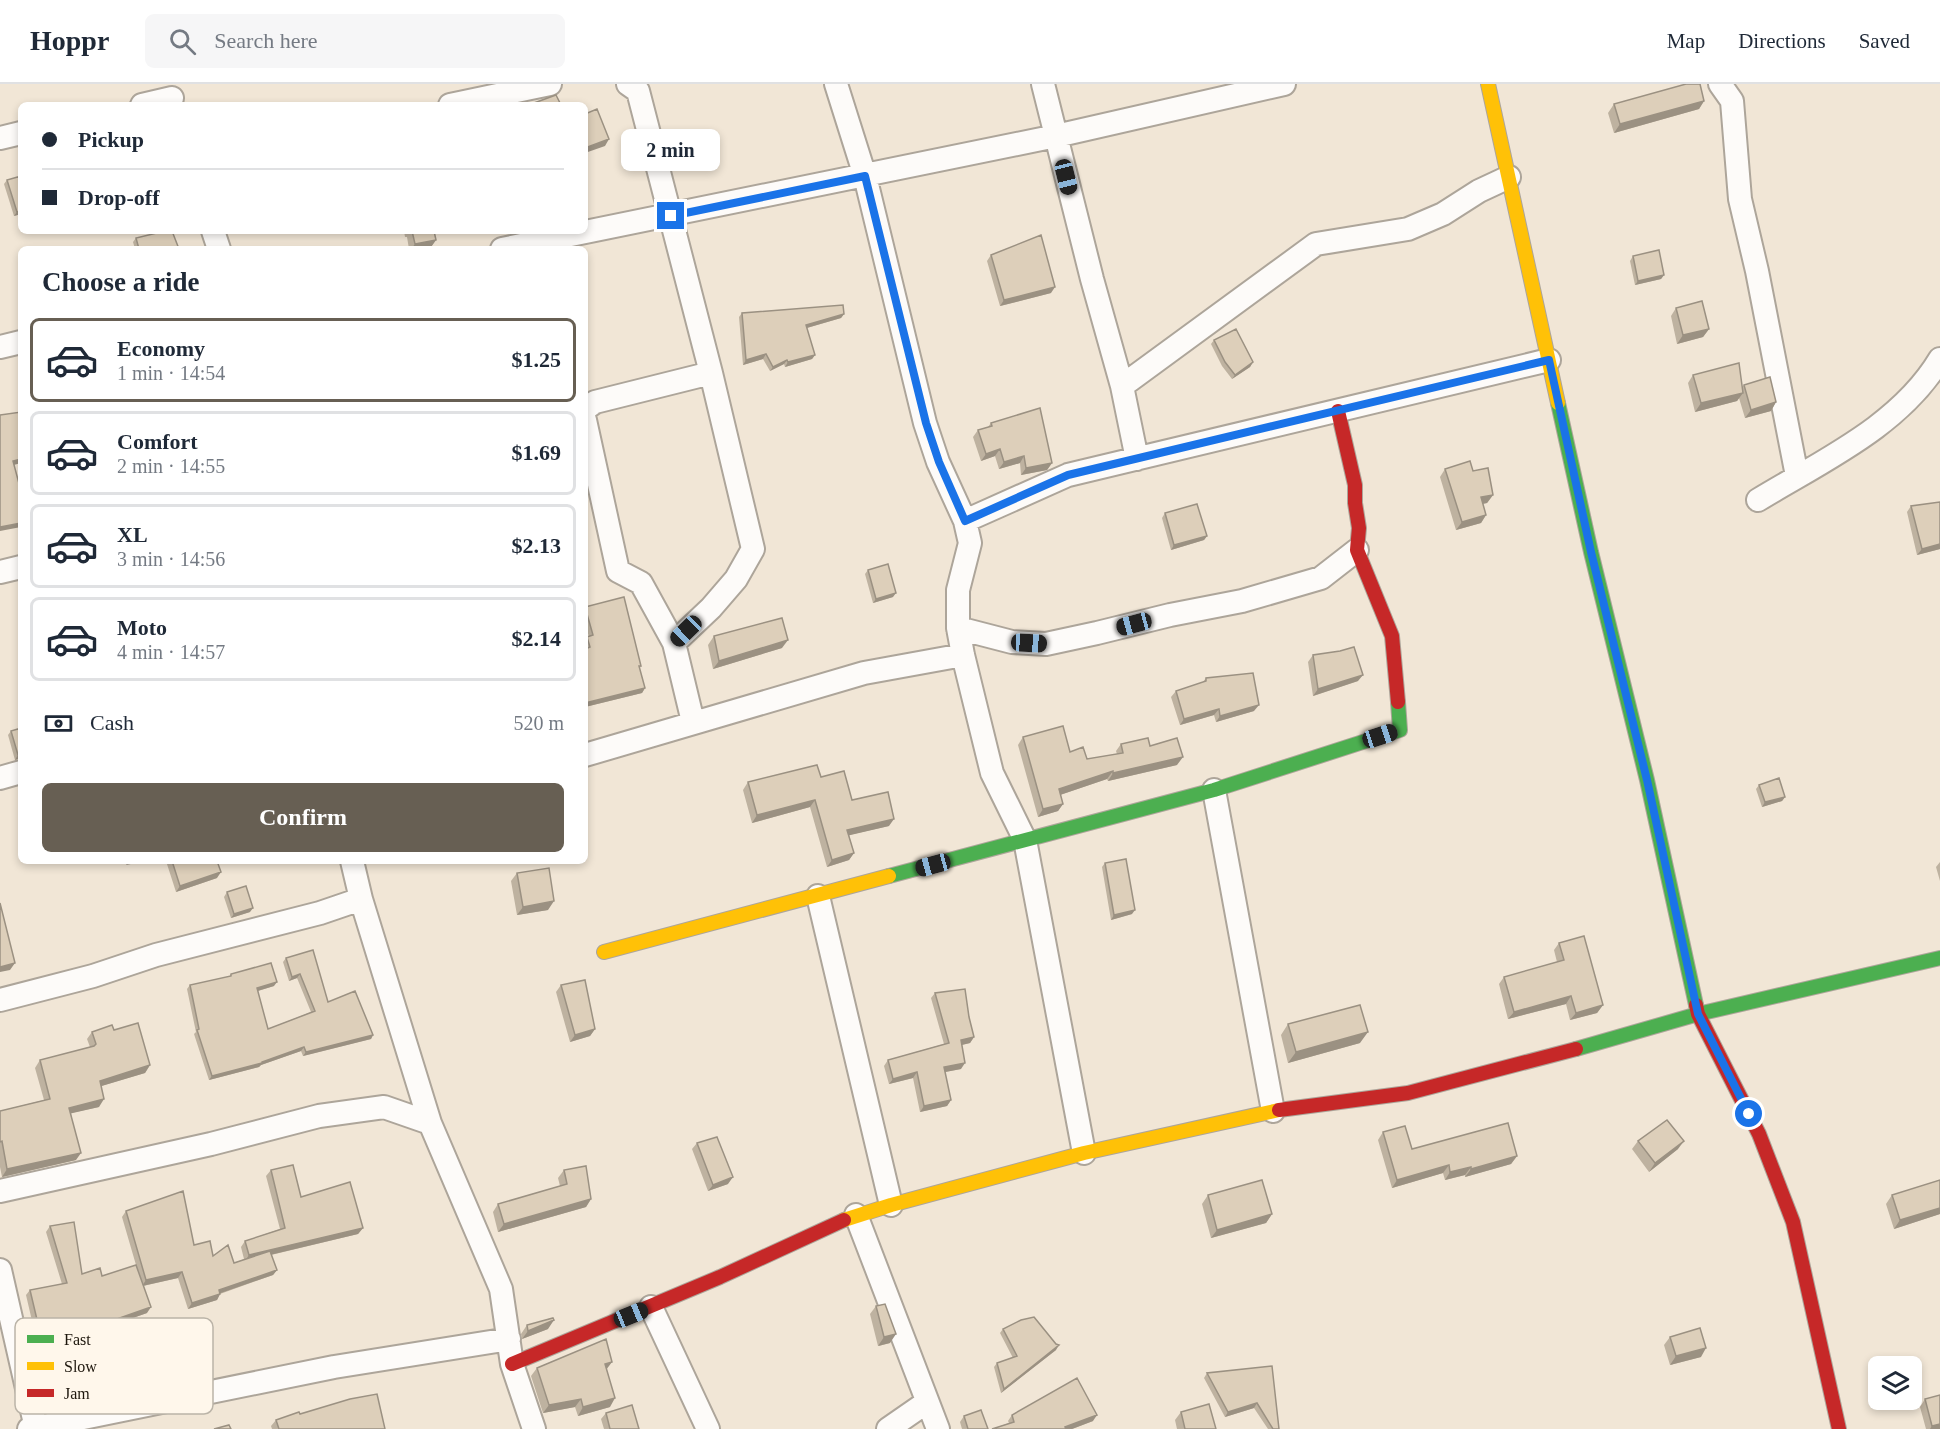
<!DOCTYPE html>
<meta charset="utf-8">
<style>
:root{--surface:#fff;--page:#f6f6f7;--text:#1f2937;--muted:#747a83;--line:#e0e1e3;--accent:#675f53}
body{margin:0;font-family:Georgia,serif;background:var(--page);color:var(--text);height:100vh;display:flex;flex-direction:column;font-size:22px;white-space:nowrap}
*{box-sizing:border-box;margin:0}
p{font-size:20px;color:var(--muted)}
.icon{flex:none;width:33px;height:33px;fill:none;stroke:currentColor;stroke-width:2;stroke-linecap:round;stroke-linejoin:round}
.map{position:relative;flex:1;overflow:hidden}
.side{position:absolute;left:18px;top:162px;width:570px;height:618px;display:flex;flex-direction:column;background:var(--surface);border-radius:9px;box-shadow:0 3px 9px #0003}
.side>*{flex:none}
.banner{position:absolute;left:18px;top:18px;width:570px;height:132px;border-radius:9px;box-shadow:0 3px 9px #0003;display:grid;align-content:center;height:132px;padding:0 24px;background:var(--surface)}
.fabs{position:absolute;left:1868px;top:1272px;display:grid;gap:12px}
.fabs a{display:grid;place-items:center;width:54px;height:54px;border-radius:9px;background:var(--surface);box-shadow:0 3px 9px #0003;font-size:30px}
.end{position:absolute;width:27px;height:27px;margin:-14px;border:8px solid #1a73e8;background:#fff;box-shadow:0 0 0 3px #fff}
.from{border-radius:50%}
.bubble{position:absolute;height:42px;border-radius:9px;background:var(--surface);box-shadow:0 3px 9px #0003;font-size:20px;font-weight:700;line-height:42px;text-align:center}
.car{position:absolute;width:18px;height:36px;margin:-18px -9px;border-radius:8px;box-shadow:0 0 4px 2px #0007;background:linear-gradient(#222 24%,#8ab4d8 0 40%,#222 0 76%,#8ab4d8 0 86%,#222 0)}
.banner b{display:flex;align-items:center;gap:21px;height:57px;font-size:22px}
.banner b+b{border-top:2px solid var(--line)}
.banner i{width:15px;height:15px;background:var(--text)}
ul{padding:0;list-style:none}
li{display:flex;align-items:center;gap:18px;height:84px;margin:0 12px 9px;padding:0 12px;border:3px solid var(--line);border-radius:9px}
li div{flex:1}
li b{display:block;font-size:22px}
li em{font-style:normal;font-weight:700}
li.current{border-color:var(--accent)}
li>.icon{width:54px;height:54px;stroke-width:1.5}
h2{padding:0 24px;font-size:27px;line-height:72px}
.pay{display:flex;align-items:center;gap:15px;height:66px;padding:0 24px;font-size:22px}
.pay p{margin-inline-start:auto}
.action{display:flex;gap:12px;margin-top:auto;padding:12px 24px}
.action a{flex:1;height:69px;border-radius:9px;background:var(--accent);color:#fff;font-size:24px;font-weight:700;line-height:69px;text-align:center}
header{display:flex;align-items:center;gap:36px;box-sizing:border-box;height:84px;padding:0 30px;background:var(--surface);border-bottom:2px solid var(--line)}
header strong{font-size:28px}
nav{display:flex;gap:33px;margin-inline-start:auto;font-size:21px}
.search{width:420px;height:54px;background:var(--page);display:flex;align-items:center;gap:15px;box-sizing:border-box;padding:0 21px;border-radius:9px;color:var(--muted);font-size:22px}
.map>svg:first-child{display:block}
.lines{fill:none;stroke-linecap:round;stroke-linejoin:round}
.street-casing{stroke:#ada59a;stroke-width:26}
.fast-casing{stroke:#ada59a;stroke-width:16}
.slow-casing{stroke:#ada59a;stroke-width:16}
.jam-casing{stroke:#ada59a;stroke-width:16}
.street{stroke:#fdfbf9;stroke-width:22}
.fast{stroke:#4caf50;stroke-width:14}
.slow{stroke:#ffc107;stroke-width:14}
.jam{stroke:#c62828;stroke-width:14}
.wall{fill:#beb2a0}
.shaded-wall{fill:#9b9182}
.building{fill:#ddcfba;stroke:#9b9182;stroke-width:1.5}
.route{stroke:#1a73e8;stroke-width:8}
.key{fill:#fff7eb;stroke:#bbb4a8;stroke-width:1.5}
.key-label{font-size:16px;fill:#1d160c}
</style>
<header>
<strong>Hoppr</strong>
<div class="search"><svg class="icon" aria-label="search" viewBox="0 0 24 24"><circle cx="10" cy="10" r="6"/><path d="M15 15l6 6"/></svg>Search here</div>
<nav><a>Map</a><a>Directions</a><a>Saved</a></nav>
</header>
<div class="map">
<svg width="1940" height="1345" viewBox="0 0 1940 1345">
<rect width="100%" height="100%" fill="#f1e6d6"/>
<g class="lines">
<g class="street-casing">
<path id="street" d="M628,0l10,7 73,282 42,176 -17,30 -25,29 -37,35
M836,0l29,92 60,247 13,39 27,59 5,22 -12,47v38l5,27 29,118 33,67 59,313
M1043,0l49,195 30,107 15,73
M1720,0l12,17 8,98 17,72 40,205
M142,21l30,-7
M450,21l100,-21
M0,54l21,-5
M213,147l6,18
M502,165l554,-113 228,-52
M0,263l21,-5
M1122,302l194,-142 92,-15 35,-15 36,-23 30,-14
M585,325l10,-7 116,-29
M585,336l33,151 23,12 33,60 19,79
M1758,416c64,-39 142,-74 182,-141
M965,437l103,-46 481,-115
M0,488l21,-5
M958,544l54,14 34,2 51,-11 73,-18 72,-14 79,-23 36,-28
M585,671l279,-82 99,-18
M0,694l21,-6
M1214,706l59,321
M352,777l9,38 69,224 71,166 11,75 22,65
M818,812l73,309
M0,916l93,-24 63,-21 164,-42 41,-14
M0,1107l211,-47 108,-28 65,-9 46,16
M856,1131l82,214
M0,1186l36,158
M651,1223l57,122
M29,1345l305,-62 175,-28
M888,1345l39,-27"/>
</g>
<g class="fast-casing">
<path id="fast" d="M1558,319l33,149 56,228 49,225
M889,792l325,-86 186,-60 -2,-28
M1576,965l122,-35 242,-56"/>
</g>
<g class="slow-casing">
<path id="slow" d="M1488,0l70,319
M604,868l285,-76
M844,1136l47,-15 193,-52 195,-43"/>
</g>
<g class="jam-casing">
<path id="jam" d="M1338,327l17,74v18l4,25 -2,22 35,86 6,66
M1696,921l2,9 61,120 34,88 46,207
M1279,1026l129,-17 168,-44
M512,1280l208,-87 124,-57"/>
</g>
<use href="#street" class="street"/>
<use href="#fast" class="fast"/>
<use href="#slow" class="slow"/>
<use href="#jam" class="jam"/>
</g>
<path class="wall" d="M1704,17l-5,8 -85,24 -6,-20 6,-9z
M7,96l14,34 -7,2 -10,-32z
M404,147h30l2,9 -5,7 -10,2h-12l-2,-12h-2z
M136,154l43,11h-44l-2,-7z
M991,171l60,38 -51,13 -13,-45z
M1633,172l31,19 -3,4 -26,6 -5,-24z
M1676,224l33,21 -6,8 -26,7 -6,-28z
M742,229l102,1 -3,4 -34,10 8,27 -3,4 -27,8 -1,-3 -14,7 -7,-12 -20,6 -4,-48z
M1214,256l39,22 -3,5 -18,12 -10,-13 -11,-22z
M1693,291l49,12 2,-2 32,17 -5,9 -26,7 -6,-20 -2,3 -42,11 -7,-29z
M991,339l61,40 -5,7 -26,5 -1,-12 -21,6 -4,-13 -14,5 -8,-24 5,-7 10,-3z
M1445,385l28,2 20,24 -6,8 -4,1 3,11 -5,8 -25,7 -16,-53z
M1911,422l29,43 -23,6 -10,-43z
M1165,429l42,23 -3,4 -33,10 -9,-32z
M868,486l25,27 -20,6 -8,-29z
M585,523l56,59 -2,3 6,19 -3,5 -57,14v-58l1,-1 -1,-8 2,-3h2l-4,-14z
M714,552l68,12 -69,21 -5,-24z
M1313,571l45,26 -45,15 -5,-34z
M1206,594l48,33 -38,11 -2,-7 -34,10 -9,-28 5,-6 27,-9z
M21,644v30l-6,2 -7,-25 3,-4z
M1023,653l47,15 17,7 30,-5 -1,-3 5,-7 29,2 27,19 -69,16 -1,-2 -47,16 3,9 -5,7 -20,6 -20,-72z
M821,693l68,49 -40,9 5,18 -5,7 -22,7 -17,-60 -58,16 -9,-33 5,-8z
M1759,701l26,12 -3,4 -20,6 -6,-18z
M166,777h51v17l-41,14z
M1940,778v19l-4,-14z
M1105,779l27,51 -21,6 -9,-53z
M517,789l31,37 -31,5 -6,-34z
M227,808l23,20 -19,6 -7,-21z
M1559,859l44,62 -6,8 -27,7 -4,-16 -58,15 -9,-35 5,-7 53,-15 -3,-12z
M286,874l42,44 45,33 -2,4 -68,17 -2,-5 -40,14 -2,2 -50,13 -15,-46 2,-2 -9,-43 3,-4 39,-8 2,-3 43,12 -16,5 10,38 43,-17 -14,-34 -8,3 -6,-19z
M561,901l34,44 -5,7 -20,6 -14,-50z
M935,909l34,24 5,20 -4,6 -8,2 -1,24 -16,3 6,28 -4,6 -27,6 -7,-34 -24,6 -5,-18 4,-6 56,-16 -13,-46z
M1288,940l72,19 -72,20 -7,-28z
M114,946l36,35 -5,8 -44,13 -2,21 -28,6 5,47 -74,17 -2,-10v-56l44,-11 -9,-32 5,-8 50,-13 -3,-8 5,-7z
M1383,1048l29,17 105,7 -6,8 -46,13v-2l-20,5 -2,-7 -51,15 -14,-48z
M1638,1057l40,8 -29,23 -17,-23z
M697,1059l31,41 -20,7 -16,-42z
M271,1086l30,27 62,31 -5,6 -87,21 6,15 -4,5 -53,19 -3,6 -29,9 -10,-31 -35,8 4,27 -108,38 -13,-56 4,-5 32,-6 -16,-52 4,-6 32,48 20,2 34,-11 -14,-48 4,-6 68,34 19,11 21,7 10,-4 -3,-12 4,-6 35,-12 -14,-53z
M564,1086l27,29 -5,8 -88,25 -5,-20 5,-8 62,-18 -2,-8z
M1940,1096v34l-46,15 -8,-25 6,-9z
M1208,1111l64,19 -6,9 -55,15 -9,-34z
M876,1222l14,37 -12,3 -8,-32z
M527,1241l21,4 -26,10 -1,-5z
M1003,1245l53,21 -55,43 -7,-26 3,-4 16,-5 -13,-25z
M1670,1253l31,20 -31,8 -6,-20z
M1272,1282l7,63h-11l-14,-21 -29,9 -21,-39 3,-5z
M537,1284l70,2 3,37 -32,9 -3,-9 -32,6 -12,-37z
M1925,1315l15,30h-14l-6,-22z
M1181,1328l35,17h-39l-2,-9z
M606,1329l33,16h-35l-3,-10z
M300,1330l85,15h-113l-1,-3 5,-6z
M1012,1331l81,6 -21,8h-80l17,-6 -1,-2z
M964,1332l24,13h-26l-2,-7z"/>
<path class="shaded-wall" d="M1704,17l-5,8 -85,24 6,-9z
M609,55l-4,7 -20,7v-5z
M21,127v3l-7,2 3,-4z
M436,156l-5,7 -10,2h-10l4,-5z
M1664,191l-3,4 -26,6 3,-4z
M1055,203l-4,6 -51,13 4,-6z
M844,230l-3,4 -38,11 3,-4z
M1709,245l-6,8 -26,7 6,-9z
M766,270l-3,5 -20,6 3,-5z
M815,271l-3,4 -27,8 3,-5z
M787,276l-3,4 -14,7 3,-4z
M1253,278l-3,5 -18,12 3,-4z
M1743,309l-6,8 -42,11 6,-9z
M1776,318l-5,9 -26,7 6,-8z
M1000,365l-5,7 -14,5 5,-7z
M1024,372l-4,7 -21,6 5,-7z
M21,375v4l-11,3 3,-5z
M1052,379l-5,7 -26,5 5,-7z
M1493,411l-6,8 -12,2 6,-8z
M1486,431l-5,8 -25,7 6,-8z
M21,439v4l-21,4v-4z
M1207,452l-3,4 -33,10 3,-5z
M1940,460v5l-23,6 5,-6z
M896,509l-3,4 -20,6 3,-4z
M788,556l-6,8 -69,21 6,-8z
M1363,591l-5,6 -45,15 5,-7z
M645,604l-3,5 -57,14v-4z
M1259,621l-5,6 -38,11 4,-6z
M1219,625l-5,6 -34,10 4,-6z
M18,671h3v3l-6,2z
M1183,673l-6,8 -69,16 5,-8z
M1113,687l-6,8 -53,18 5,-8z
M1785,713l-3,4 -20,6 3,-5z
M815,716l-5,7 -58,16 5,-8z
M1063,720l-5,7 -20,6 5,-8z
M894,735l-5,7 -47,11 5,-7z
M854,769l-5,7 -22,7 5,-7z
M129,777h16l-19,4z
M221,788l-4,6 -41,14 4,-6z
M554,817l-6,9 -31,5 6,-8z
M253,824l-3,4 -19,6 3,-4z
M1135,826l-3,4 -21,6 3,-5z
M15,879l-5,7 -10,2v-5z
M300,890l-3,4 -8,3 3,-4z
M277,898l-3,4 -20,6 3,-4z
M1571,912l-5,8 -58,15 6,-7z
M1603,921l-6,8 -27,7 6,-7z
M595,945l-5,7 -20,6 5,-7z
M1368,948l-8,11 -72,20 8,-11z
M373,951l-2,4 -68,17 3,-4z
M974,953l-4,6 -13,3 4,-6z
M304,963l-3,4 -40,14 -2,2 -50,13 3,-4 50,-14z
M965,979l-4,6 -21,4 4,-6z
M150,981l-5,8 -50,15 5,-7z
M917,988l-4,6 -24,6 4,-5z
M104,1015l-5,8 -35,8 5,-7z
M951,1016l-4,6 -27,6 4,-6z
M1684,1057l-6,8 -29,23 6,-9z
M81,1069l-5,7 -74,17 5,-8z
M1517,1072l-6,8 -46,13 6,-8z
M1449,1081l-6,8 -51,15 5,-8z
M1471,1083l-6,8 -20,5 5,-8z
M733,1093l-5,7 -20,7 5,-6z
M591,1115l-5,8 -88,25 6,-8z
M1940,1124v6l-46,15 6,-9z
M1272,1130l-6,9 -55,15 6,-8z
M363,1144l-5,6 -113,27 4,-6z
M277,1186l-4,5 -58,20 4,-5z
M182,1188l-4,6 -36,8 4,-6z
M220,1210l-3,6 -29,9 4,-6z
M151,1223l-4,6 -108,38 4,-6z
M554,1236l-6,9 -26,10 6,-8z
M896,1250l-6,9 -12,3 6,-9z
M1059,1261l-3,5 -55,43 3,-4z
M1706,1264l-5,9 -31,8 6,-9z
M612,1278l-6,8 -1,-6z
M615,1314l-5,9 -32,9 5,-9z
M581,1315l-6,8 -32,6 6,-8z
M1257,1319l-3,5 -29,9 3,-5z
M1097,1331l-4,6 -21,8h-8l1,-2z
M1940,1340v5h-10l2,-3z"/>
<path class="building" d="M1686,0h14l4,17 -84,23 -6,-20z
M556,11l5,10h-26l-1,-2z
M597,25l12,30 -24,9v-34z
M21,92v35l-4,1 -10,-32z
M165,147h7l7,18h-40l-3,-11z
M412,147h22l2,9 -21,4z
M1041,151l14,52 -51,13 -13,-45z
M1659,166l5,25 -26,6 -5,-25z
M1702,217l7,28 -26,6 -7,-27z
M843,221l1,9 -38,11 9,30 -27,7 -1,-2 -14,7 -7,-13 -20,6 -4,-47z
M1236,245l17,33 -18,13 -10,-13 -11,-22z
M1739,279l4,30 -42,10 -8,-28z
M1770,293l6,25 -25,8 -7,-25z
M1040,324l12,55 -26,5 -2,-12 -20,6 -4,-13 -14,5 -8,-24 14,-4 -1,-3z
M21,328v47l-8,2 8,30v32l-21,4v-112z
M1470,377l3,10 15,-3 5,27 -12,2 5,18 -24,7 -17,-53z
M1940,418v42l-18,5 -11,-43z
M1197,420l10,32 -33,9 -9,-32z
M888,480l8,29 -20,6 -8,-29z
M624,513l17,69h-2l6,22 -60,15v-54l5,-2 -3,-10 6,-2 -8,-28z
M782,534l6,22 -69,21 -5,-25z
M1354,563l9,28 -45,14 -5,-34 27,-4z
M1253,589l6,32 -39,11 -1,-7 -35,10 -8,-28 30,-10v-3z
M1063,642l7,26 13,-5 4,12 36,-6 -2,-9 27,-6 2,8 27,-8 6,19 -70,16v-2l-54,18 4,15 -20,5 -20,-72z
M21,644v27h-3l-7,-24z
M817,681l4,12 23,-6 8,29 36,-8 6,27 -47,11 7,23 -22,7 -17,-60 -58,15 -9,-33z
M1779,694l6,19 -20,5 -6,-17z
M1126,775l9,51 -21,5 -9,-52z
M172,777h45l4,11 -41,14z
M549,784l5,33 -31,6 -6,-34z
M246,802l7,22 -19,6 -7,-22z
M0,819l15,60 -15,4z
M1584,852l19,69 -27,8 -5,-17 -57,16 -10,-35 60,-17 -5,-17z
M313,866l15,52 27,-11 18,44 -67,17 -2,-5 -42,15v1l-50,13 -15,-46 2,-1 -9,-44 41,-9v-2l40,-11 6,19 -20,6 11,41 47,-18 -15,-37 -8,3 -6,-19z
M585,896l10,49 -20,6 -14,-50z
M965,905l4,28 5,20 -13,3 4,23 -21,4 7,33 -27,6 -7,-34 -24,7 -5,-19 61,-17 -14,-50z
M1360,921l8,27 -72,20 -8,-28z
M138,939l12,42 -50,16 4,18 -35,9 12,45 -74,16 -5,-28 -2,1v-31l50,-12 -10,-39 54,-14 2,-2 -4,-12 20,-7 2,5z
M1667,1036l17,21 -29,22 -17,-22z
M1508,1039l9,33 -46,13v-2l-21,5 -1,-7 -52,15 -14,-48 22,-6 7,23z
M717,1053l16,40 -20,8 -16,-42z
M293,1081l8,32 49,-15 13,46 -114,27 -4,-14 40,-13 -14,-58z
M586,1082l5,33 -87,25 -6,-20 69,-20 -3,-14z
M1262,1096l10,34 -55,16 -9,-35z
M1940,1096v28l-40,12 -8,-25z
M183,1107l11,54 16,-4 3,15 15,-11 6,18 36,-12 7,19 -58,20 1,4 -28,9 -10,-31 -36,8 -20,-69z
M74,1138l8,52 18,-6 2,8 34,-11 15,42 -108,38 -13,-55 37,-7 -17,-57z
M885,1220l11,30 -12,3 -8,-31z
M1034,1233l22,27 3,1 -55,44 -7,-26 20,-7 -14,-27 18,-9z
M553,1234l1,2 -26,11 -1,-6z
M1700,1244l6,20 -30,8 -6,-19z
M606,1255l6,23 -7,2 10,34 -32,9 -2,-8 -32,6 -12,-37z
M1272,1282l7,63h-6l-16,-26 -29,9 -21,-39z
M1077,1294l20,37 -32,12 1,2h-74l22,-7 -2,-7z
M377,1310l8,35h-106l-3,-9 23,-8 1,2 50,-15z
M1940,1311v29l-8,2 -7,-27z
M1209,1320l7,25h-31l-4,-17z
M632,1321l7,24h-29l-4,-16z
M981,1326l7,19h-20l-4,-13z
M229,1341l2,4h-17z"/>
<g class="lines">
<path class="route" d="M671,132l194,-40 61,247 13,39 26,59 103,-46 481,-115 42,192 56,228 51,234 51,100"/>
</g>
<rect x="15" y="1234" width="198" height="96" rx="9" class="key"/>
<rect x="27" y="1251" width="27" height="8" fill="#4caf50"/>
<rect x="27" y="1278" width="27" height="8" fill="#ffc107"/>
<rect x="27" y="1305" width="27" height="8" fill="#c62828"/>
<g class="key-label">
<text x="64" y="1261">Fast</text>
<text x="64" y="1288">Slow</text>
<text x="64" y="1315">Jam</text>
</g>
</svg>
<div class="fabs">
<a><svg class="icon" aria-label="layers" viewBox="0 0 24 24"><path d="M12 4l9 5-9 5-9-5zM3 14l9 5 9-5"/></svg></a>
</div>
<i class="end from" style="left:1749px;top:1030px"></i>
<i class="end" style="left:671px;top:132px"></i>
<div class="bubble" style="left:621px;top:45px;width:99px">2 min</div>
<i class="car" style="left:1066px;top:93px;rotate:166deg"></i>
<i class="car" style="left:1134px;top:540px;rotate:255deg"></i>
<i class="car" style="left:686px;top:547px;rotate:226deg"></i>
<i class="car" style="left:1029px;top:559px;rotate:93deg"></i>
<i class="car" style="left:1380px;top:652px;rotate:72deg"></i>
<i class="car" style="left:933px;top:781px;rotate:255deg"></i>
<i class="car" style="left:631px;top:1231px;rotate:68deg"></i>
<div class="banner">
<b><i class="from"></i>Pickup</b>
<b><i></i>Drop-off</b>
</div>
<section class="side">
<h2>Choose a ride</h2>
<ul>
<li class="current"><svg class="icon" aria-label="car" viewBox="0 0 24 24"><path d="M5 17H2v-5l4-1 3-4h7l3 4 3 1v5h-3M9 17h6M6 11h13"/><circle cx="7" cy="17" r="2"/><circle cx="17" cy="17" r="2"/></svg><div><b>Economy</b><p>1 min · 14:54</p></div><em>$1.25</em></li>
<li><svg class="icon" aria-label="car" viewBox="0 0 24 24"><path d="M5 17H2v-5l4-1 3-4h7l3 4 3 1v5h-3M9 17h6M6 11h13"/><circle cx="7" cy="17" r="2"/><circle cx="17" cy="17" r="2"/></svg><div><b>Comfort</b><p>2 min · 14:55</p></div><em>$1.69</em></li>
<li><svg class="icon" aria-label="car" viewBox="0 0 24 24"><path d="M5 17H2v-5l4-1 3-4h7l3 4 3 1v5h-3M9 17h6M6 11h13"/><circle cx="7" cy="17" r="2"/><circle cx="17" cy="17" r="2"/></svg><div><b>XL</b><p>3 min · 14:56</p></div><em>$2.13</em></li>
<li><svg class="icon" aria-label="car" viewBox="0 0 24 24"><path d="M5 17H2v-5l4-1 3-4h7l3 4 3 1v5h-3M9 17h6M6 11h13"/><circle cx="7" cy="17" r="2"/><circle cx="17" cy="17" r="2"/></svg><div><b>Moto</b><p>4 min · 14:57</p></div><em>$2.14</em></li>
</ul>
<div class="pay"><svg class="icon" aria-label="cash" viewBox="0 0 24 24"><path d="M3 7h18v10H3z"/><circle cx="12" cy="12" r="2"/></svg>Cash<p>520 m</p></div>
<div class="action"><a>Confirm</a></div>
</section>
</div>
